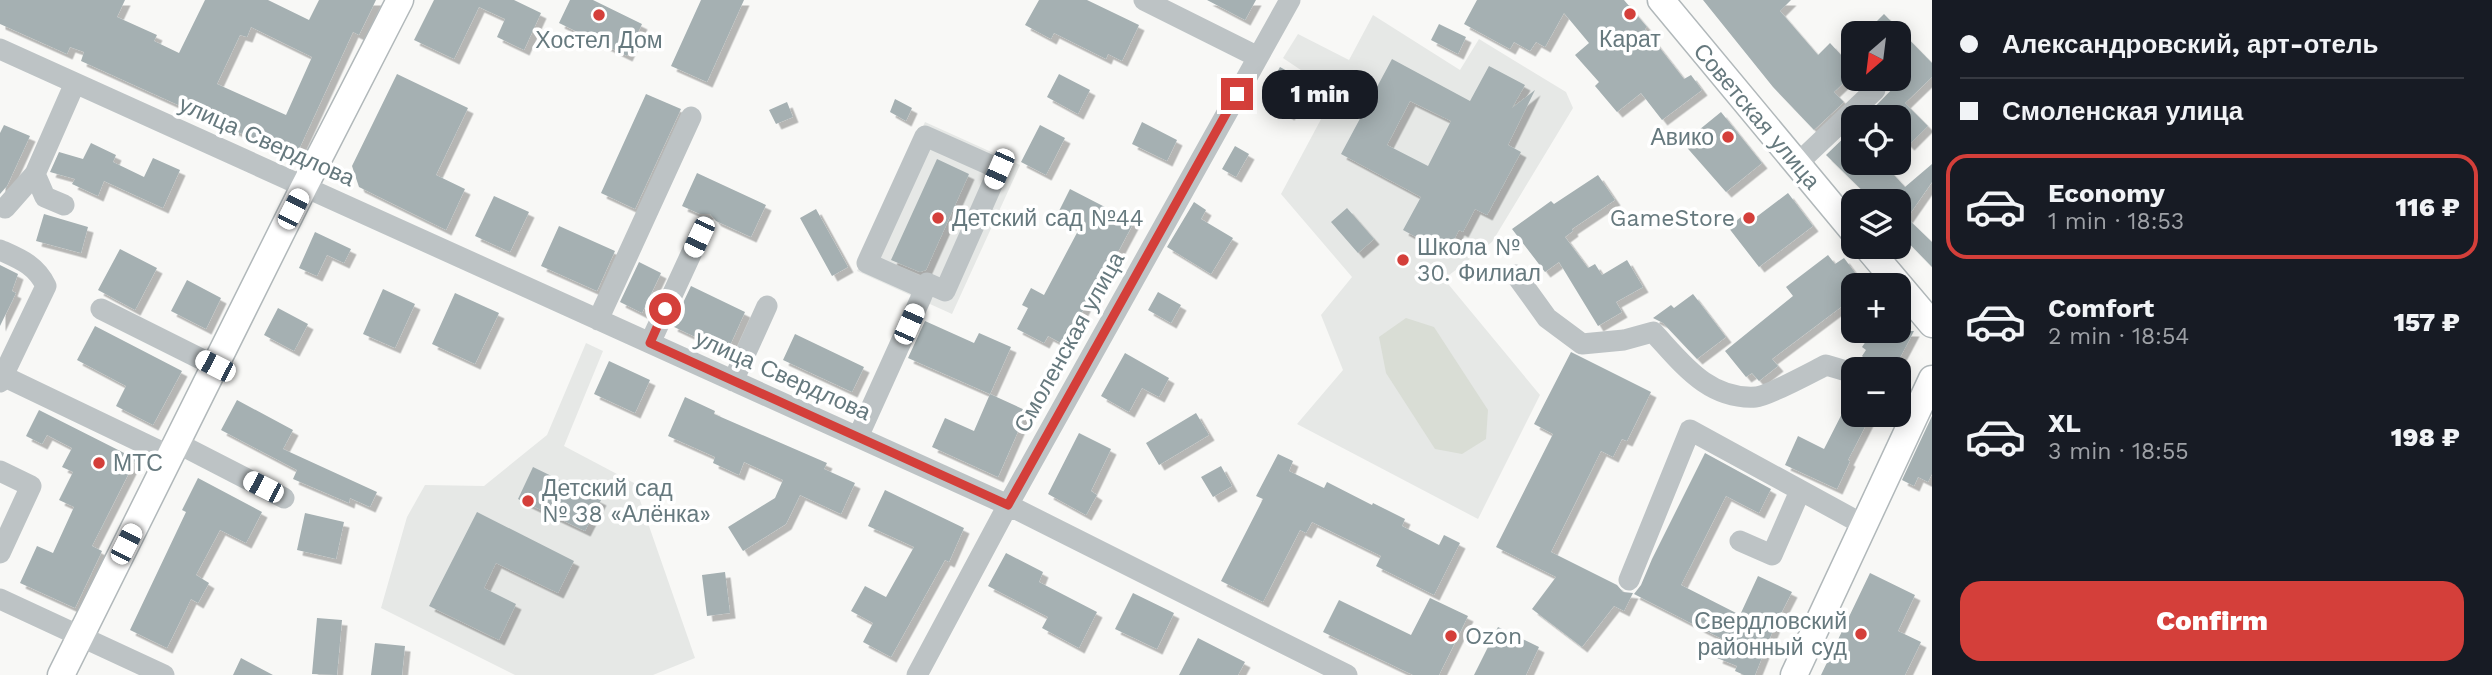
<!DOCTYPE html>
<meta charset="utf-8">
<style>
:root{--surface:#171b24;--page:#20242c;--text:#f1f3f6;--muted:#9ea1a6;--line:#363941;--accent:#d43f3a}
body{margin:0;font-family:"Work Sans",sans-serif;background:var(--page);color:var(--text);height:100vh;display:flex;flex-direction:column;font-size:26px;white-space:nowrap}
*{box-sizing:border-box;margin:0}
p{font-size:23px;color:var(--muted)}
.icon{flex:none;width:38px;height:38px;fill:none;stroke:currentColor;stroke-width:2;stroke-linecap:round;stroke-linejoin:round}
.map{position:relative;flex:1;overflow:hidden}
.side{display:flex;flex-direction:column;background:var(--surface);width:560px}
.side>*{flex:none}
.guide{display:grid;align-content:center;height:154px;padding:0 28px;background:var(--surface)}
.needle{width:46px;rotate:208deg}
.fabs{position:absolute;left:1841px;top:21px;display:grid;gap:14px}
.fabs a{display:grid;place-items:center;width:70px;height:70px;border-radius:14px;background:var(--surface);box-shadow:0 4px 18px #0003;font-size:35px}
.end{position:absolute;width:32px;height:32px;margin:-16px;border:9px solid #d43f3a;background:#fff;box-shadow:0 0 0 4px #fff}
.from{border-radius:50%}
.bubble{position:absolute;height:49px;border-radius:21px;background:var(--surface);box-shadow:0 4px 18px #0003;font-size:23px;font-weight:800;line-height:49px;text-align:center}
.car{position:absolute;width:21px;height:42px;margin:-21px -10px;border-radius:9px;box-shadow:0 0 5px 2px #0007;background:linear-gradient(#fff 24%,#345 0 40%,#fff 0 76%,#345 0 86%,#fff 0)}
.guide b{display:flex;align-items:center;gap:24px;height:66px;font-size:26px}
.guide b+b{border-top:2px solid var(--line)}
.guide i{width:18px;height:18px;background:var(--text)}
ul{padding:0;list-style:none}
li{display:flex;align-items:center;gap:21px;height:105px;margin:0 14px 10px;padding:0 14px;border:4px solid transparent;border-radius:21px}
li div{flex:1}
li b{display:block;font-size:26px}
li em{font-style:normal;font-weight:800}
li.selected{border-color:var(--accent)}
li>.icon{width:63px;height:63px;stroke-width:1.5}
.cta{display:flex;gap:14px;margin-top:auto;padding:14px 28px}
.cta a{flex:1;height:80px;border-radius:21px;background:var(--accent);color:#fff;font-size:28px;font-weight:800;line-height:80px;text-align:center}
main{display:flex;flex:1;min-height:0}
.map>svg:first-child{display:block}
.built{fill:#e6e8e6}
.grass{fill:#d9ddd5}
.building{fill:#a5b0b2;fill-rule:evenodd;filter:url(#shadow)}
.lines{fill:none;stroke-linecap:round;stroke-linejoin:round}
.major-casing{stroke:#b1b8ba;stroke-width:29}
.minor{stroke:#bdc3c5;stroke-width:21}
.major{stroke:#fff;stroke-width:26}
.route{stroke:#d43f3a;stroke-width:9}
.poi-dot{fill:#d43f3a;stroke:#fff;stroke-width:2.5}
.labels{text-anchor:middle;stroke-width:7;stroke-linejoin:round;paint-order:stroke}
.poi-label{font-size:23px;fill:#66797e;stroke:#fff;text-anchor:start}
.street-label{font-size:23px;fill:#66797e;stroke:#fff}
</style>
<main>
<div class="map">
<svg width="1932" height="675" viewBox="0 0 1932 675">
<defs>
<filter id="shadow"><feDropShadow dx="5.5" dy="5.5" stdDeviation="0" flood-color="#0004"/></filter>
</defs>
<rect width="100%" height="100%" fill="#f8f8f6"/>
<path class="built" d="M1373,15l87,55 19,-31 87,53 7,16 -81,134 -48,37 96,116 -62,124 -181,-95 46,-54 -22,-55 31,-38 -71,-83 54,-101 -52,-35 15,-24 51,26z
M925,122l95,43 -68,149 -95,-43z
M586,343l17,8 -39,95 70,37 61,175 -42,17h-138l-134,-67 26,-91 18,-32 59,1 63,-51z"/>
<path class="grass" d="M1406,318l28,9 54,83 -2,29 -24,15 -27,-5 -49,-76 -7,-36z"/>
<path class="building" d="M0,0h125l-8,17 40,18 -3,6 25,12 26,-53h63l41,20 10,-20h57l-17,35 -6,-3 -58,126 -214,-97 3,-9 -14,-5 -3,7 -67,-30zM251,27l61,30 -26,58 -69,-31 23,-49 7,2z
M434,0h80l27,13 -17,37 -27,-13 8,-18 -26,-12 -25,52 -40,-19z
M570,0h23l49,24 -15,32 -68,-33z
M701,0h43l-37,82 -36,-16z
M1039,0h48l52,25 -17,36 -14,-7 -2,5 -52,-26 -3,6 -26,-14z
M1207,0h49l-11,20z
M1477,0h147l23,27 -2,2 39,50 7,-4 11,15 -40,30 -21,-27 -24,19 -22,-26 4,-4 -24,-27 14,-12 -25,-30 -19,34 -9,-5 -6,9 -16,-9 -4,7 -46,-25z
M1703,0h88l-11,11 38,44 12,-12 23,25v6l-19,18 10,10 -30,28 -41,-43z
M1884,14l48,49v14l-27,26 23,23 -19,19 -10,-10v-18h-34l34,-35v-49h-34z
M1439,24l27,13 -8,17 -27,-14z
M1392,59l78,42 19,-35 36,19 -13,23 23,-18 -27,55 13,7 -34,63 -12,-6 -12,23 -4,-2 -7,14 -7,-4 -5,10 -37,-20 18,-33 -80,-43zM1410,101l41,20 -23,45 -41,-21z
M1280,67l27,15 -18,33 -27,-16z
M397,74l71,34 -32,67 29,14 -19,41 -87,-43 -7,-21z
M1059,74l31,16 -12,24 -31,-17z
M646,94l35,15 -46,100 -34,-16z
M895,99l17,9 -6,13 -16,-9z
M787,102l6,15 -17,7 -7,-14z
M1721,112l41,51 -36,29 -43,-49z
M1142,122l35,18 -10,21 -35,-17z
M4,125l26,11 -23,50 -7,8v-61z
M1040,125l25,13 -19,37 -25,-13z
M1853,129v34h30l22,24 27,-23v18l-25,36 25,24v25l-33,-34v-32h-26l-47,-46z
M91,143l25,12 -3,7 31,15 9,-19 27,12 -17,38 -59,-27 -6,15 -26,-12 3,-5 -25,-7 9,-20 24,7z
M1235,146l14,8 -13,23 -14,-8z
M937,159l32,15 -43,96 -6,2 -29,-12z
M697,173l69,32 -15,32 -35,-16 -6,-7h-10l-18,-8z
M1598,175l17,25 -43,29 1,2 -8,6 23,31 7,-4 7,11 25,-15 16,27 -27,15 6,10 -24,14 -39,-64 -14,10 -33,-43 39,-28 3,3z
M1070,189l64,33 -39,73 -3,-2 -27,52 -17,-9 -4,7 -27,-14 11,-21 -6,-3 9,-17 13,7 35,-66 -23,-12z
M1788,193l25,33 -54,41 -31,-40 21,-16 6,7z
M494,196l35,16 -19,40 -35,-16z
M1194,202l12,8 -5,9 32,19 -22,36 -44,-27z
M1347,208l27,31 -16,14 -27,-31z
M816,209l32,58 -16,9 -32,-58z
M44,214l44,13 -7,26 -45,-12z
M559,226l56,25 -18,40 -56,-25z
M315,232l36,17 -7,14 -17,-8 -10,21 -18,-8z
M120,249l37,19 -22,42 -37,-20z
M1828,255l7,9 9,-6 15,20 -6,5v15l-81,61 6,7 -19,15 -7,-8 -6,4 -21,-26 68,-55 -7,-9z
M639,262l22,11 -19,40 -22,-11z
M0,265l18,9 -6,17 4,2 -16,33z
M187,280l34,18 -15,31 -35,-18z
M691,286l54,26 -18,40 -55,-26z
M383,289l32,15 -20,44 -32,-14z
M1158,292l23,13 -10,18 -23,-13z
M455,293l44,20 -24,51 -43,-20z
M1693,294l33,43 -29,22 -34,-36 -10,-5 18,-13 3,3z
M278,308l30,16 -14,27 -30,-16z
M925,321l49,22 5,-10 32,14 -21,47 -82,-36z
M95,326l87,45 -29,54 -37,-19 10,-20 -49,-26z
M1873,331h41l-20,38h-19l-13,-13 4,-6 -4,-3z
M795,334l69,33 -12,25 -69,-32z
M1571,352l80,40 -24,49 -5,-2 -9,18 -12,-6 -50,101 66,33 6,7 10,1 -9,18 -10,-5 -32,41 -50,-38 24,-32 -60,-30 57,-113 -19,-10z
M1125,353l44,25 -10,19 -17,-9 -13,24 -28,-16z
M609,361l41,19 -15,33 -41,-19z
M1853,392v23h18l-23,45 2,1 -13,28 -52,-24 13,-29 26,13z
M990,394l37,17 -29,66 -66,-30 13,-29 29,13z
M685,397l30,14 -1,3 113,49 -3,6 31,14 -14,31 -41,-19 -14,29 -43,27 -15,-24 47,-29 8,-18 -39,-18 -5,13 -26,-12 2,-6 -47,-21z
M237,400l56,30 -10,19 94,43 -7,15 -20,-9 -1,5 -56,-24 4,-9 -76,-40z
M39,410l97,49 -44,87 10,5 -27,57 -55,-25 17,-37 16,7 21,-46 -15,-7 14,-28 -11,-5 10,-19 -25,-13 -5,9 -16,-8z
M1196,413l13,22 -50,30 -13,-22z
M1932,416v58l-4,8 -10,-5 -4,9 -12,-6z
M1079,433l32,16 -20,42 6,4 -11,20 -38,-21z
M1705,453l66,36 -12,24 -33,-17 -45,89 59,30 18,-39 34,16 -16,31 -21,52h-11l-9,-4 2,-5 -20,-8 7,-18 -90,-46 7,-9 11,-26z
M1278,454l15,7 -4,10 35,17 3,-6 45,23 1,-2 32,16 -3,7 37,19 5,-10 16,8 -26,52 -58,-29 5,-10 -69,-34 -6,11 -6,-3 -37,72 -42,-21 42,-82 -7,-3z
M1221,466l11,20 -19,11 -12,-20z
M533,467l68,33 -16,31 -67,-32z
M198,478l64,34 -16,31 -26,-13 -24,45 13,8 -11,20 -7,-4 -24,49 -37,-18 56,-118 -4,-2z
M885,490l79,38 -15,34 -4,-2 -54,97 -28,-15 10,-19 -22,-12 14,-25 21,11 28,-50 -46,-21z
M477,512l97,49 -16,32 -62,-30 -12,25 32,16 -17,36 -70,-34z
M305,513l39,9 -8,37 -39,-9z
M1006,553l37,19 -4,10 58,30 -18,36 -37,-20 6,-11 -60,-31z
M725,572l5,41 -23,3 -5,-41z
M1870,573l45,22 -17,36 23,11 -16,33h-84z
M1133,593l41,20 -17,36 -42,-20z
M1430,598l38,18 -29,59h-26l-90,-43 16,-32 72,35z
M317,618l25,2 -5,55 -25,-1z
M1498,627l41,20 -13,28h-52z
M1198,638l47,24 -7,13h-59z
M375,643l30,3 -3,29h-31z
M241,658l32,17h-40z"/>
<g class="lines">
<g class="major-casing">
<path id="major" d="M1661,0l192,231
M1867,247l65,77
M61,675l243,-488 96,-187
M1794,675l138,-296"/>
</g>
<path class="minor" d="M1144,0l114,57
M0,49l1008,456 339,170
M1797,164l78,-74
M35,174l10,23 19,8
M5,208l30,-34 40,-91
M0,250c20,9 36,15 46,36l-46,96
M1516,275l31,43 35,26 42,-4 29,-8c29,31 55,68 103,65 12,-1 56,-25 70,-32l27,8
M101,309l114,57
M598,320l93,-203
M650,343l54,-117
M3,376l167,80
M733,381l34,-75
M1899,398l19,10
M858,437l62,-137 7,-17 18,8 54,-122 -74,-33 -58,127 58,26
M177,443l107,55
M0,471l31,15 -31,67
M1740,541l32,14 28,-64
M1629,580l61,-150 174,95
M0,599l164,76
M917,675l91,-170 282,-505"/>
<use href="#major" class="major"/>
</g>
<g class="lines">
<path class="route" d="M665,309l-15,34 358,162 229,-411"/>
</g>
<g class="poi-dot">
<circle cx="1630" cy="14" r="7"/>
<circle cx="599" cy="15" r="7"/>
<circle cx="1728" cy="137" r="7"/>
<circle cx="938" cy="218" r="7"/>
<circle cx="1749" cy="218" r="7"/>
<circle cx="1403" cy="260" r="7"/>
<circle cx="99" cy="463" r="7"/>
<circle cx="528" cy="501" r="7"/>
<circle cx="1861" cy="634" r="7"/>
<circle cx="1451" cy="636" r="7"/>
</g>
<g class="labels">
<g class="poi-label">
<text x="1630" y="47" text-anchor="middle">Карат</text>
<text x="599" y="48" text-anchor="middle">Хостел Дом</text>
<text x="1714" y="145" text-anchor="end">Авико</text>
<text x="952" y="226">Детский сад №44</text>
<text x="1735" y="226" text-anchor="end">GameStore</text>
<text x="1417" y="255">Школа №<tspan x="1417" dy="26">30. Филиал</tspan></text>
<text x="113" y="471">МТС</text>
<text x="542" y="496">Детский сад<tspan x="542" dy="26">№ 38 «Алёнка»</tspan></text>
<text x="1847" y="629" text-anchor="end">Свердловский<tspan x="1847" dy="26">районный суд</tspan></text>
<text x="1465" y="644">Ozon</text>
</g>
<g class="street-label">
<text transform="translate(1757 116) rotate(50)" y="8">Советская улица</text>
<text transform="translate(267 141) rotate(24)" y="8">улица Свердлова</text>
<text transform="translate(1069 342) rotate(-61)" y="8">Смоленская улица</text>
<text transform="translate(783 375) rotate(24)" y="8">улица Свердлова</text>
</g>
</g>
</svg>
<div class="fabs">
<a><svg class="needle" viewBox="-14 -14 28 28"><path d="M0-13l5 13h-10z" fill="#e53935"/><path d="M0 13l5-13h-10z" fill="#9ea1a6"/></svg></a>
<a><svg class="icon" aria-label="locate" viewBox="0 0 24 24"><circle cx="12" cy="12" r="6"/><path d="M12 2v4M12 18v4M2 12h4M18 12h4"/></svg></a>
<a><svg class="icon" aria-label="layers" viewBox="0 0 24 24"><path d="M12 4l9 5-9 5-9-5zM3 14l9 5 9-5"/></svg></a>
<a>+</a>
<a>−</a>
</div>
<i class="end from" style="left:665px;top:309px"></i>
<i class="end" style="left:1237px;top:94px"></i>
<div class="bubble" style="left:1262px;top:70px;width:116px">1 min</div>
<i class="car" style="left:999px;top:169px;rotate:204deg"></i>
<i class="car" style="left:293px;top:209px;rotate:27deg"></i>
<i class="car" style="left:699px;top:237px;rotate:205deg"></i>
<i class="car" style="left:909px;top:324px;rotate:24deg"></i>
<i class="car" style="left:215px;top:366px;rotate:297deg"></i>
<i class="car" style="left:263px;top:487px;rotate:297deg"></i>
<i class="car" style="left:126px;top:544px;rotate:27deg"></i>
</div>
<section class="side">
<div class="guide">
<b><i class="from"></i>Александровский, арт-отель</b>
<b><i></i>Смоленская улица</b>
</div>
<ul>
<li class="selected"><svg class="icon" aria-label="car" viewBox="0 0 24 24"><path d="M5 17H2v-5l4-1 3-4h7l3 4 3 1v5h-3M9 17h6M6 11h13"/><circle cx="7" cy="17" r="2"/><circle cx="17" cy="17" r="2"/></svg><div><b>Economy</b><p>1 min · 18:53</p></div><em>116 ₽</em></li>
<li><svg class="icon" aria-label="car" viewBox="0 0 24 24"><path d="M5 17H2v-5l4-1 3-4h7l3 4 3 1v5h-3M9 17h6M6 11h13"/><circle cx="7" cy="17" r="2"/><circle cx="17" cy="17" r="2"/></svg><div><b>Comfort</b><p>2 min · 18:54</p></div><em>157 ₽</em></li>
<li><svg class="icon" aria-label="car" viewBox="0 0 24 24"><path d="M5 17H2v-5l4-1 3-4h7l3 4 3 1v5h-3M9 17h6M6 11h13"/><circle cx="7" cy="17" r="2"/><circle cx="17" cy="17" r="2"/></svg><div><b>XL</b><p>3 min · 18:55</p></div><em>198 ₽</em></li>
</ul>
<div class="cta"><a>Confirm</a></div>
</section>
</main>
